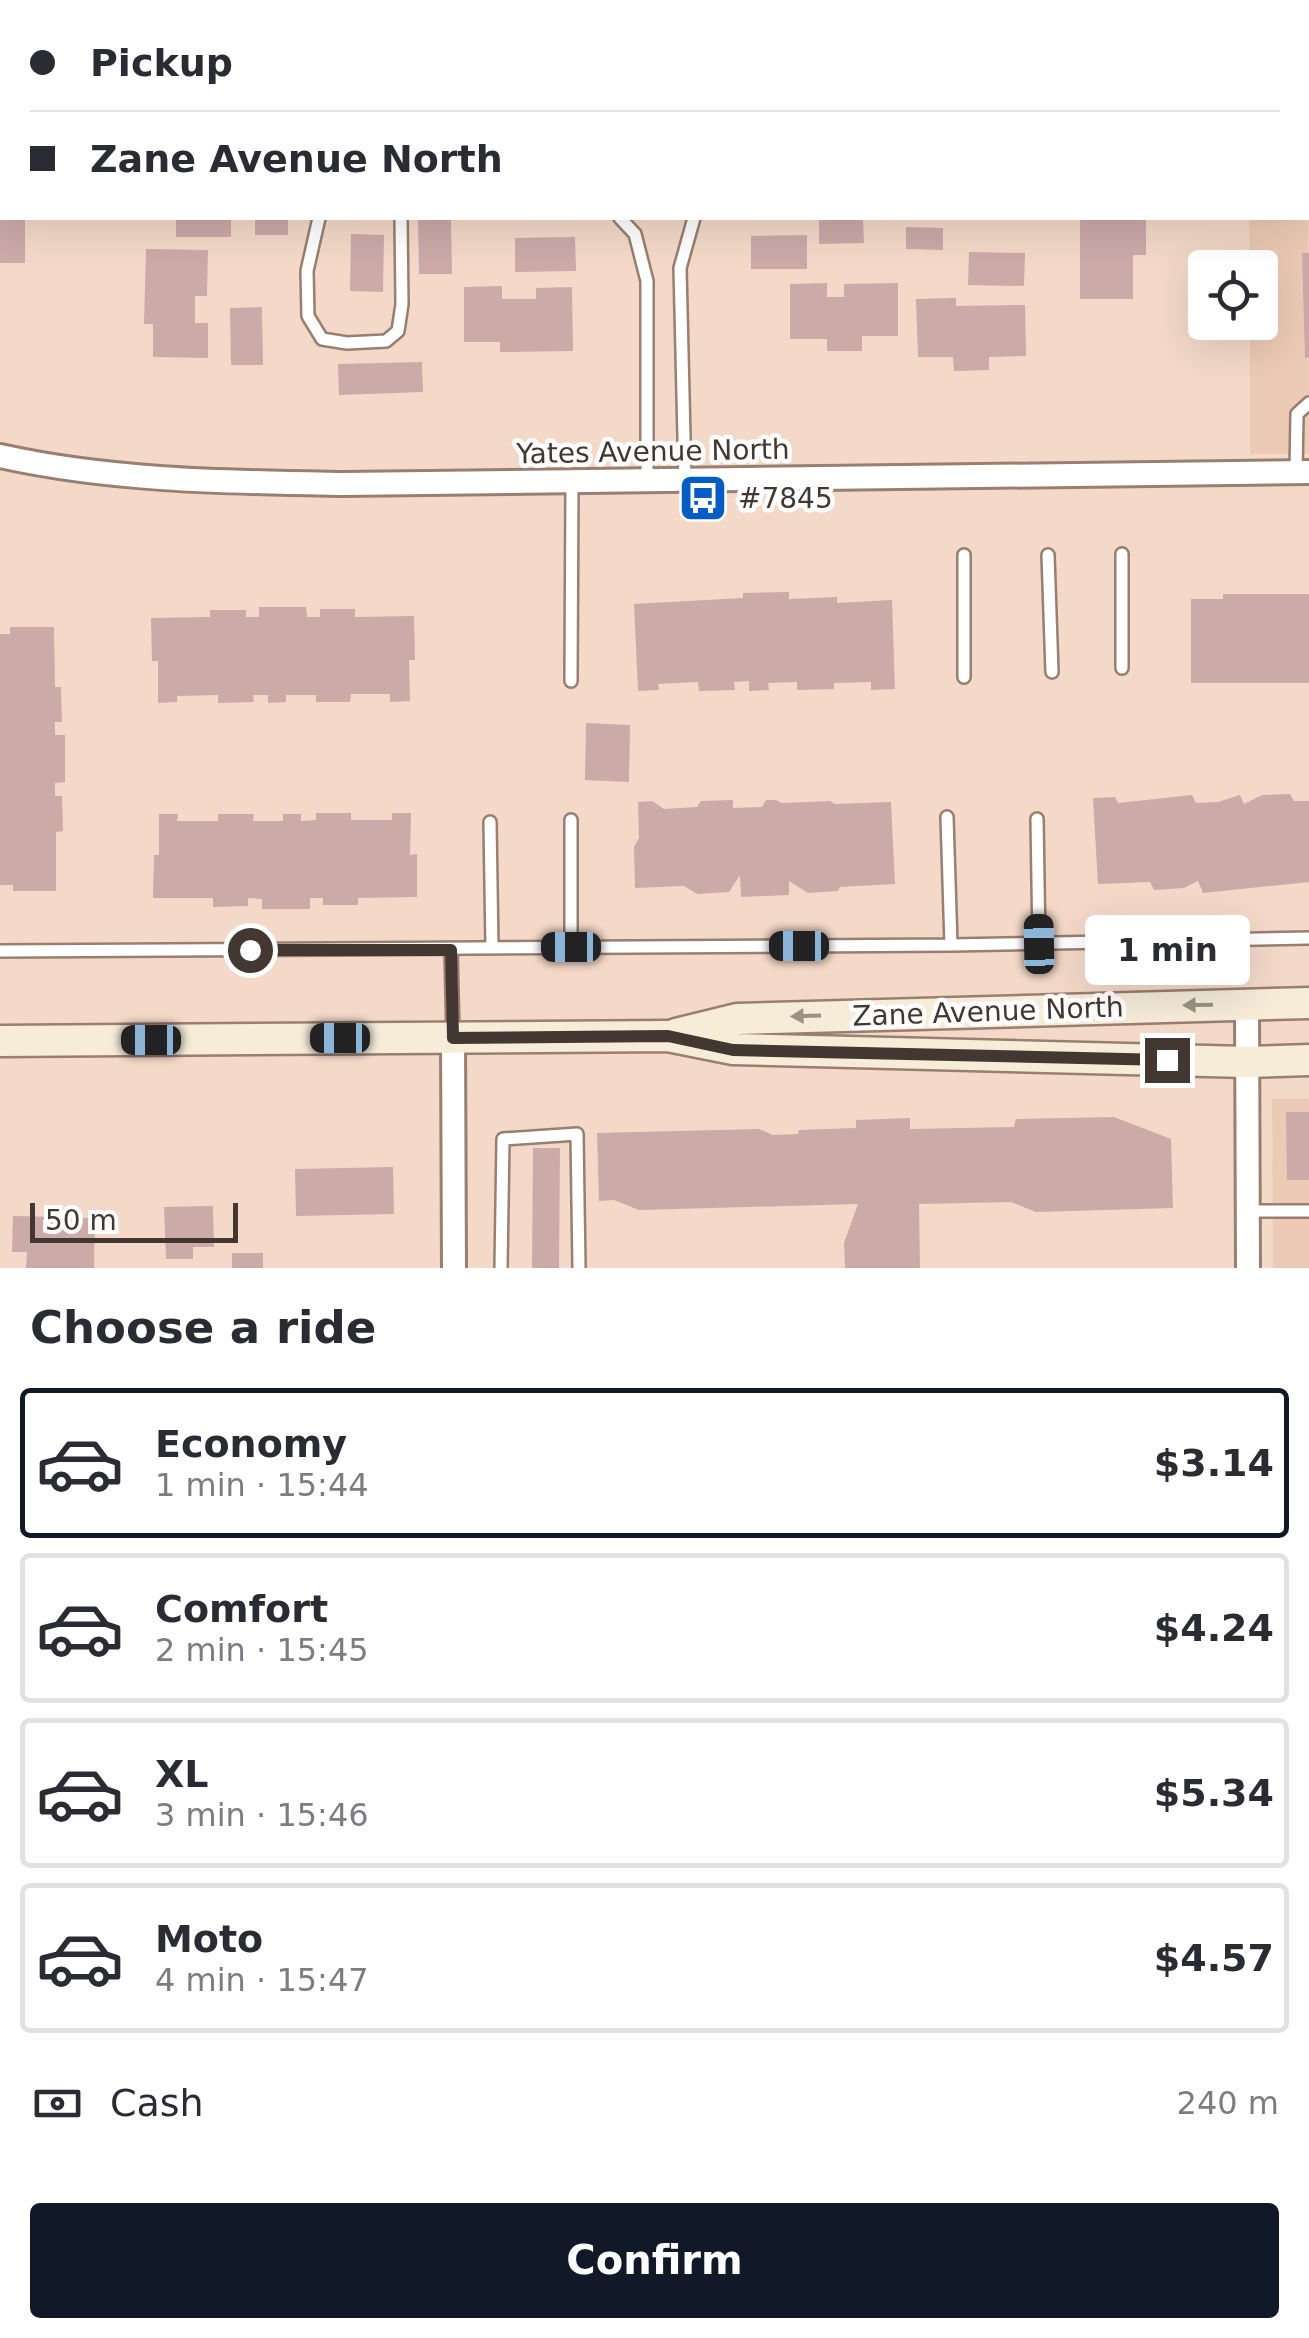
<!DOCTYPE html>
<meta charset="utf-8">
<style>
:root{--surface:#fff;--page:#f7f7f7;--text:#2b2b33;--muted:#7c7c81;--line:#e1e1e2;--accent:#111827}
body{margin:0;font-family:"DejaVu Sans",sans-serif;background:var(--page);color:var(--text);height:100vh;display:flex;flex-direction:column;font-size:38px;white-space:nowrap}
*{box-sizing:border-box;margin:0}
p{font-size:32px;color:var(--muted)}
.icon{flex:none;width:55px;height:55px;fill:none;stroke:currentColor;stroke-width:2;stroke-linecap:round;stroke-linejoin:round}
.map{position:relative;height:1268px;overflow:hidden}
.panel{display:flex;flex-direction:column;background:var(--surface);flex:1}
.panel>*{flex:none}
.guide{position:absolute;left:0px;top:0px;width:1310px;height:220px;box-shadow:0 10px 40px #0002;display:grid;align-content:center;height:220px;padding:0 30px;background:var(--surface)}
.buttons{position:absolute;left:1188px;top:250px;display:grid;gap:20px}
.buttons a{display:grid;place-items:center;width:90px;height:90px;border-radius:10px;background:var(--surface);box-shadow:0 10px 40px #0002;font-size:50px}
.scale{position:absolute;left:30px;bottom:25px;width:208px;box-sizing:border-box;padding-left:10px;border:5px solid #433831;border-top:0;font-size:28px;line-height:35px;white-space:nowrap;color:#433831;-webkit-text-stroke:8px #fff;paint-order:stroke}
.end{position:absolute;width:45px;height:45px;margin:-22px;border:12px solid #433831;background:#fff;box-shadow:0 0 0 5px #fff}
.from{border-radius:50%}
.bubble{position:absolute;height:70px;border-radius:10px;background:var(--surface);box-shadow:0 10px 40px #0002;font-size:32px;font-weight:800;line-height:70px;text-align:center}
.car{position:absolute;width:30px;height:60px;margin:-30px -15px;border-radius:12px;box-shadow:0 0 8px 2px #0007;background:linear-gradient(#222 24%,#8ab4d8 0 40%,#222 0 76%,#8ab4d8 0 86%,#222 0)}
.guide b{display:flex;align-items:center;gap:35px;height:95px;font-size:38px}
.guide b+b{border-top:2px solid var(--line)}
.guide i{width:25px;height:25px;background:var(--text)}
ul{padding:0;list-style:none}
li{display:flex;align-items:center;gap:30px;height:150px;margin:0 20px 15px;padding:0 10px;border:5px solid var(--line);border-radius:10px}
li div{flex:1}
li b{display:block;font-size:38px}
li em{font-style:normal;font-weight:800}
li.current{border-color:var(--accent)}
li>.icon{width:90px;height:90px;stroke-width:1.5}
h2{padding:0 30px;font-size:45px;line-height:120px}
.pay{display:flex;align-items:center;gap:25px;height:110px;padding:0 30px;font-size:38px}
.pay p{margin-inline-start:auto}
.button{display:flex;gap:20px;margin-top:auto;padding:20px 30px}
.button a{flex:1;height:115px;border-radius:10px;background:var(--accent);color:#fff;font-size:40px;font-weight:800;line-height:115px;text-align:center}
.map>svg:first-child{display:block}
.built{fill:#edcab5}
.building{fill:#cbaaa8}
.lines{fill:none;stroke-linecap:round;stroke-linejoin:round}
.service-casing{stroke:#987f70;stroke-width:16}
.minor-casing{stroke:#987f70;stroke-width:28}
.secondary-casing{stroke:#987f70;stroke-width:35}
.service{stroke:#fff;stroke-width:11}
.minor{stroke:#fff;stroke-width:22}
.secondary{stroke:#f6ecd8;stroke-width:30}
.oneway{fill:#9c9284}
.route{stroke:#433831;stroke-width:12}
.labels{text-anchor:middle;stroke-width:9;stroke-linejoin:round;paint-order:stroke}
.street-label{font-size:28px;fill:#433831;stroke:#fff}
.poi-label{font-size:28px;fill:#433831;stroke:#fff;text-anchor:start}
</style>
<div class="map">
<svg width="1309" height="1268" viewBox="0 0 1309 1268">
<rect width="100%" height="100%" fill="#f4d9c8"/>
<path class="built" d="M1308,213l1,241h-59v-131l10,-1v-54l-10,-1 -1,-49h59z
M1272,1099h37v169h-36z"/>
<path class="building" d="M0,218h25v45h-25z
M176,218h55v19h-55z
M255,218h33v17h-33z
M418,218h33l1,56h-33z
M819,218h44l1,25 -45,1z
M1080,218l66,1v36h-13v44h-53z
M906,227l37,1v22l-37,-1z
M351,234l33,1 -1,57 -33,-1z
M807,235v34h-56v-33z
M575,237l1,34 -61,1v-34z
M146,249l62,1 -1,46h-12v27h13v35l-55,-1v-33h-9z
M969,252l56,1 -1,33 -56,-1z
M1302,253h7v104l-4,1z
M827,283v14h17v-13l54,-1v53h-36v15h-35v-12h-37v-55z
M502,286v13h34v-11l36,-1 1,64 -73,1v-10h-36v-55z
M956,298v8l69,-1 1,51 -37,1v13l-35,1 -1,-14h-35l-2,-58z
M262,307l1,58h-32l-1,-57z
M422,362l1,30 -84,3 -1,-31z
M789,592v7l48,-2v6l55,-3 3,89 -24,1v-8l-37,1v6l-37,1v-8l-29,1 1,7 -20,1v-10l-15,1 1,8 -36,1 -1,-9 -40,2 1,6 -21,1 -4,-87 109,-6v-5z
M1223,594h86v89h-118v-84h32z
M259,607h47l1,10h13v-8h35v8l59,-1 1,44h-6l1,41 -20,1v-8h-39l-1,8h-34v-7h-30v7l-18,1v-8h-15l1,7 -36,1v-8l-41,1v6l-19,1v-42h-6l-1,-43 59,-1v-7h36v7h13z
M10,627h44l1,60h6l1,35h-7v13h10v47l-10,1v13h7l1,35 -7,1v59h-43v-6h-13v-251h10z
M586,723l44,2 -1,57 -44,-2z
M1290,794l4,7h15v81l-106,11 -5,-12 -14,7 -30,2 -4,-8 -52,2 -5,-86 22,-1 3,6 74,-8 4,8 22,-1 22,-7 4,9 18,-9z
M733,800v8l29,-1 4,-7h10l6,3 48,-2 5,3 56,-2 4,82 -55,3 -2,4 -30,2 -19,-12v14l-48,2 -1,-22 -11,17 -32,2 -13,-8 -49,2 -1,-41 5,-9 -1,-36 14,-1 12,8 33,-2 4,-6z
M316,813h35v7h41v-7h19l-1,42 7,-1v43l-59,1v7h-35v-7h-13v11h-48v-10l-14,-1v8l-35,1v-9h-60l1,-43h5v-41h19l-1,7h41v-7h36l-1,7h30v-7h18v7l15,-1z
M1286,1112h23v68h-22z
M1114,1117l57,22 2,69 -137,4 -25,-10 -92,2 1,64h-75l-1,-25 14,-39 -219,6 -25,-10 -15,1 -2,-68 162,-4 14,6 25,-1 1,-4 57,-2v-8l54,-2v11l104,-2 2,-8z
M533,1148h27l-1,120h-27z
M393,1167l1,47 -98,2 -1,-47z
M213,1206l1,41h-21v12h-27l-2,-52z
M13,1216l82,2 -1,50h-68l1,-16h-15z
M232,1253h31v15h-31z"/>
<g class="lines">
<g class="service-casing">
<path id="service" d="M319,218l-12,53 1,45 14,23 25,4 39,-2 12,-10 4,-27 -1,-86
M620,218l15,16 12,47v200
M1296,472l1,-58 12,-11
M685,480l-5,-212 14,-50
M1122,554v114
M964,555v122
M1048,555l4,117
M571,681l1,-199
M947,817l4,128
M1037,819l2,125
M571,820v127
M490,822l2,126
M451,950l2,85
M0,951l951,-6 358,-7
M1248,1211h61
M501,1268l2,-129 74,-5 2,134"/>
</g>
<g class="minor-casing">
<path id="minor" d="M0,456c112,25 229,26 343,28l966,-12
M1247,1005l1,263
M453,1037l1,231"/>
</g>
<g class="secondary-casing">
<path id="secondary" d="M676,1034l61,-15 572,-16
M0,1041l668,-5 65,13 514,13 62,-2"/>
</g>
<use href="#service" class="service"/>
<use href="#minor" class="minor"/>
<use href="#secondary" class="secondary"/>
</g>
<defs><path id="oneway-solid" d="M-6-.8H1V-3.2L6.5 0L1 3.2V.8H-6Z" transform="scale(2.5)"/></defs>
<g class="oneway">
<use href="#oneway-solid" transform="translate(1198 1005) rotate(179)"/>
<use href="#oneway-solid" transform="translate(806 1016) rotate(178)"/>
</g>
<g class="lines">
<path class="route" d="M250,950h201l2,88 215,-2 65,14 434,10"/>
</g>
<defs>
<g id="bus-square" transform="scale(2.5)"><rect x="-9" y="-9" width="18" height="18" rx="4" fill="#045dc6" stroke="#fff"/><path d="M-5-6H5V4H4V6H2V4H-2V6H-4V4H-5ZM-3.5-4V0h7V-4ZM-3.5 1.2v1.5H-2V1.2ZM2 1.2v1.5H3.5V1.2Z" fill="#fff"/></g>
</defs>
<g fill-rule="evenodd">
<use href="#bus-square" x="703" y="498"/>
</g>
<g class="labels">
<g class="street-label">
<text transform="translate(653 451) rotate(-1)" y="10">Yates Avenue North</text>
<text transform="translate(988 1011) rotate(-2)" y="10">Zane Avenue North</text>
</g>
<g class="poi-label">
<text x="738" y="508">#7845</text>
</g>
</g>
</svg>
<div class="buttons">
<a><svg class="icon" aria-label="locate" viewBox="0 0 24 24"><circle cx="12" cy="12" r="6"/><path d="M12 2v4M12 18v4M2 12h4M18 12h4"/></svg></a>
</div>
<div class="scale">50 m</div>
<i class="end from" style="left:250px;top:950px"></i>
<i class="end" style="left:1167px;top:1060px"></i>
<div class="bubble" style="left:1085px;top:915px;width:165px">1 min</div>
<i class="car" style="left:1039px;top:944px;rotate:359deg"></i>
<i class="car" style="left:799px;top:946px;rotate:270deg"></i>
<i class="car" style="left:571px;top:947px;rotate:270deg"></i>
<i class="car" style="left:340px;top:1038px;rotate:270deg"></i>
<i class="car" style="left:151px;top:1040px;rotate:270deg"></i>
<div class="guide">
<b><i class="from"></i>Pickup</b>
<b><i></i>Zane Avenue North</b>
</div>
</div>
<section class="panel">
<h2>Choose a ride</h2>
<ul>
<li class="current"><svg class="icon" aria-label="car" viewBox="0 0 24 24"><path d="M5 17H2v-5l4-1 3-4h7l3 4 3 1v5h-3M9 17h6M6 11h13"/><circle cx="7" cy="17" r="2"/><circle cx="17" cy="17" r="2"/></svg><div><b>Economy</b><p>1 min · 15:44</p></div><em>$3.14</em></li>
<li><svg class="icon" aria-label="car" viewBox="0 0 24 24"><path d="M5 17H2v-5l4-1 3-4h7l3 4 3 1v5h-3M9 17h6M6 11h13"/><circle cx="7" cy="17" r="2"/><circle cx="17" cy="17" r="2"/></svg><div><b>Comfort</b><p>2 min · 15:45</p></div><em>$4.24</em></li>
<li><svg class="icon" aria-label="car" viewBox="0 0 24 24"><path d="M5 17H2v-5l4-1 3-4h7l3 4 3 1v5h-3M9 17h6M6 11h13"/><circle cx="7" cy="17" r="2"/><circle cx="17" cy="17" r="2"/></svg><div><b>XL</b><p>3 min · 15:46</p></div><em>$5.34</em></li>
<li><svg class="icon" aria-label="car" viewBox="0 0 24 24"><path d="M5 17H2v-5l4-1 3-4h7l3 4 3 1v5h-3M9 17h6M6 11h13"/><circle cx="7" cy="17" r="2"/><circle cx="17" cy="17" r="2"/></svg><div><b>Moto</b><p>4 min · 15:47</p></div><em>$4.57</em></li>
</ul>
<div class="pay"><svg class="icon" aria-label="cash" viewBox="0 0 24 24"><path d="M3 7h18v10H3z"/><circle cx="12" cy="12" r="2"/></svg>Cash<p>240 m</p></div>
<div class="button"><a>Confirm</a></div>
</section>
